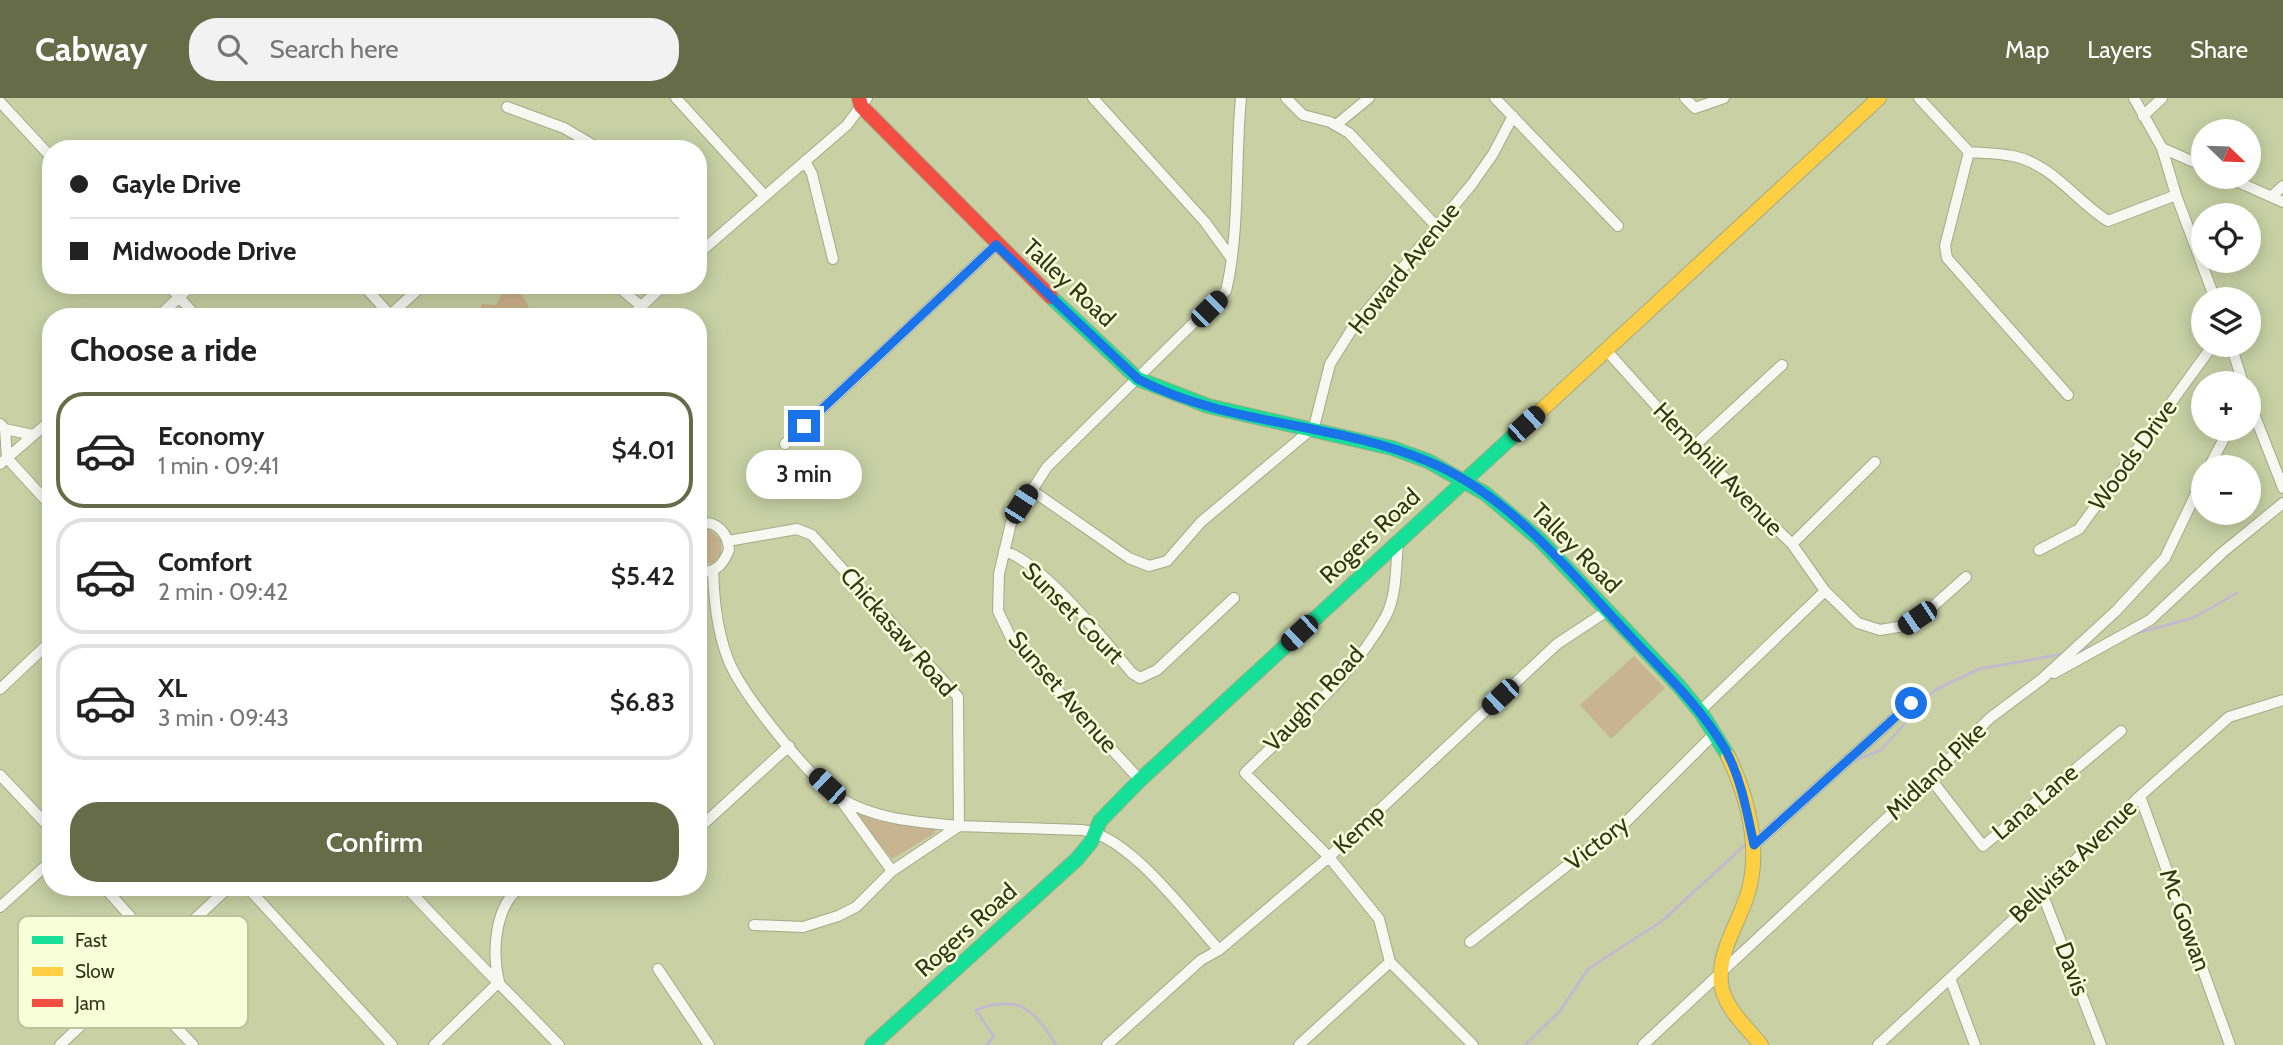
<!DOCTYPE html>
<meta charset="utf-8">
<style>
:root{--surface:#fff;--page:#f2f2f2;--text:#222;--muted:#767676;--line:#e0e0e0;--accent:#666c48}
body{margin:0;font-family:Cabin,sans-serif;background:var(--page);color:var(--text);height:100vh;display:flex;flex-direction:column;font-size:26px;white-space:nowrap}
*{box-sizing:border-box;margin:0}
p{font-size:23px;color:var(--muted)}
.icon{flex:none;width:38px;height:38px;fill:none;stroke:currentColor;stroke-width:2;stroke-linecap:round;stroke-linejoin:round}
.map{position:relative;flex:1;overflow:hidden}
.panel{position:absolute;left:42px;top:210px;width:665px;height:588px;display:flex;flex-direction:column;background:var(--surface);border-radius:28px;box-shadow:0 4px 18px #0003}
.panel>*{flex:none}
.top-card{position:absolute;left:42px;top:42px;width:665px;height:154px;border-radius:28px;box-shadow:0 4px 18px #0003;display:grid;align-content:center;height:154px;padding:0 28px;background:var(--surface)}
.needle{width:46px;rotate:113deg}
.fabs{position:absolute;left:2191px;top:21px;display:grid;gap:14px}
.fabs a{display:grid;place-items:center;width:70px;height:70px;border-radius:50%;background:var(--surface);box-shadow:0 4px 18px #0003;font-size:35px}
.end{position:absolute;width:32px;height:32px;margin:-16px;border:9px solid #1a73e8;background:#fff;box-shadow:0 0 0 4px #fff}
.from{border-radius:50%}
.bubble{position:absolute;height:49px;border-radius:24px;background:var(--surface);box-shadow:0 4px 18px #0003;font-size:23px;font-weight:600;line-height:49px;text-align:center}
.car{position:absolute;width:21px;height:42px;margin:-21px -10px;border-radius:9px;box-shadow:0 0 5px 2px #0007;background:linear-gradient(#222 24%,#8ab4d8 0 40%,#222 0 76%,#8ab4d8 0 86%,#222 0)}
.top-card b{display:flex;align-items:center;gap:24px;height:66px;font-size:26px}
.top-card b+b{border-top:2px solid var(--line)}
.top-card i{width:18px;height:18px;background:var(--text)}
ul{padding:0;list-style:none}
li{display:flex;align-items:center;gap:21px;height:116px;margin:0 14px 10px;padding:0 14px;border:4px solid var(--line);border-radius:28px}
li div{flex:1}
li b{display:block;font-size:26px}
li em{font-style:normal;font-weight:600}
li.current{border-color:var(--accent)}
li>.icon{width:63px;height:63px;stroke-width:1.5}
h2{padding:0 28px;font-size:32px;line-height:84px}
.cta{display:flex;gap:14px;margin-top:auto;padding:14px 28px}
.cta a{flex:1;height:80px;border-radius:28px;background:var(--accent);color:#fff;font-size:28px;font-weight:600;line-height:80px;text-align:center}
header{display:flex;align-items:center;gap:42px;box-sizing:border-box;height:98px;padding:0 35px;background:var(--accent);color:#fff}
header strong{font-size:33px}
nav{display:flex;gap:38px;margin-inline-start:auto;font-size:24px}
.search{width:490px;height:63px;background:var(--page);display:flex;align-items:center;gap:18px;box-sizing:border-box;padding:0 24px;border-radius:28px;color:var(--muted);font-size:26px}
.map>svg:first-child{display:block}
.green{fill:#c8b490}
.forest{fill:#cdb289}
.lines{fill:none;stroke-linecap:round;stroke-linejoin:round}
.stream{stroke:#c0b8d5;stroke-width:2.5}
.street-casing{stroke:#a4aa87;stroke-width:12}
.fast-casing{stroke:#a4aa87;stroke-width:16}
.slow-casing{stroke:#a4aa87;stroke-width:16}
.jam-casing{stroke:#a4aa87;stroke-width:16}
.street{stroke:#f7f8f1;stroke-width:10}
.fast{stroke:#16e098;stroke-width:14}
.slow{stroke:#ffcf43;stroke-width:14}
.jam{stroke:#f24e42;stroke-width:14}
.route{stroke:#1a73e8;stroke-width:9}
.labels{text-anchor:middle;stroke-width:5;stroke-linejoin:round;paint-order:stroke}
.street-label{font-size:24px;fill:#323616;stroke:#f8ffd8}
.key{fill:#f8ffd8;stroke:#bdc39e;stroke-width:2}
.key-label{font-size:19px;fill:#323616}
</style>
<header>
<strong>Cabway</strong>
<div class="search"><svg class="icon" aria-label="search" viewBox="0 0 24 24"><circle cx="10" cy="10" r="6"/><path d="M15 15l6 6"/></svg>Search here</div>
<nav><a>Map</a><a>Layers</a><a>Share</a></nav>
</header>
<div class="map">
<svg width="2283" height="947" viewBox="0 0 2283 947">
<rect width="100%" height="100%" fill="#c8d0a4"/>
<path class="green" d="M698,431h11l12,11v15l-8,8 -15,1z
M1634,558l31,32 -54,51 -31,-34z
M859,715l19,8 57,8v4l-43,26 -36,-44z"/>
<path class="forest" d="M506,187c11,0 25,21 26,32h-47l-5,-7 2,-6 14,1z"/>
<g class="lines">
<path class="stream" d="M2137,535l56,-15 44,-25
M2080,552l13,-4
M1856,662l25,-10 54,-60 44,-21 84,-15
M986,947l8,-8 -18,-27c42,-16 59,-1 80,35
M1525,947l35,-34 28,-42 74,-48 84,-77"/>
<g class="street-casing">
<path id="street" d="M676,0l89,98
M1093,0l112,124 27,37
M1286,0l17,17 27,7 19,11 88,94
M1495,0l123,128
M1685,0l10,10 29,-10
M1919,0l50,54c14,1 30,1 44,4 39,8 63,45 95,65l68,-26
M2134,0l28,50 14,47 39,104
M0,4l51,55
M507,9l57,21 36,21
M2143,18l19,-18
M1336,27l33,-27
M2162,50l41,18
M1969,54l-24,94 2,12 121,137
M805,63l7,13 21,85
M2227,79l56,25
M2272,98l11,-10
M698,156l149,-129 20,-27
M168,187l29,32
M363,187l29,32
M616,187l25,21
M390,217l33,-30
M158,219l34,-32
M630,219l34,-32
M2231,247l12,38
M1607,253l86,96 99,97 33,47 33,32 22,7 24,-4 26,-17 36,-32
M2249,303l34,87
M0,326l5,5 2,29
M5,331l28,6
M785,346l211,-199
M1693,349l89,-82
M7,360l44,48
M0,366l51,-44
M2209,369l20,-38
M1030,391l99,69 20,8 18,-5 34,-39 113,-95 16,-63 22,-35 120,-145 21,-30 20,-38
M698,426c18,-5 30,9 31,26 -6,15 -14,24 -31,21
M1398,443c-2,22 -1,54 -12,75 -33,61 -93,109 -141,157l84,84 50,62 11,43 83,83
M1792,446l83,-82
M2039,452l40,-21 134,-184
M1004,453c38,11 102,91 128,122l8,5 17,-8 77,-72
M713,473c1,31 5,67 18,95 15,32 79,113 109,132 36,22 78,24 119,28l-1,-129 -146,-162 -15,-6 -69,12
M2054,575l96,-53 73,-68 60,-49
M0,591l51,-48
M1700,613l125,-120
M0,677l51,54
M1930,680l53,68 138,-115
M1140,682l-127,-138 -15,-31 1,-37 12,-51 36,-56 179,-176c14,-59 9,-131 15,-193
M2140,698l90,249
M840,701l52,72
M698,731l91,-83
M1754,747l157,-142
M104,789l56,63
M247,789l145,158
M406,789c50,54 102,105 153,158
M2042,795l59,152
M0,809l51,-46
M754,827l49,2 35,-11 18,-9 36,-36 67,-45 123,4c47,5 105,85 137,120
M1470,844l127,-100 25,-16 93,-93
M658,871l51,76
M1950,880l25,67
M131,882l62,65
M60,947l169,-158
M434,947l65,-63c-7,-29 -5,-76 22,-95
M1107,947l94,-85 18,-10 110,-93 228,-213 50,-33
M1299,947l91,-83
M1643,947l287,-267 60,-60 52,-39 74,-68 49,-53 38,-79
M1878,947l164,-152 98,-97 89,-79 54,-17"/>
</g>
<g class="fast-casing">
<path id="fast" d="M1051,199l87,82 70,27 184,42 36,13 58,33 53,45 139,146 24,29 26,42
M872,947l205,-186 14,-17 9,-21 40,-41 383,-353"/>
</g>
<g class="slow-casing">
<path id="slow" d="M1523,329l356,-329
M1728,658c20,41 34,95 19,140 -9,28 -29,56 -26,87 3,25 25,43 40,62"/>
</g>
<g class="jam-casing">
<path id="jam" d="M859,0l2,8 190,191"/>
</g>
<use href="#street" class="street"/>
<use href="#fast" class="fast"/>
<use href="#slow" class="slow"/>
<use href="#jam" class="jam"/>
</g>
<g class="lines">
<path class="route" d="M804,328l192,-181 142,134c89,47 197,43 289,82 82,33 143,111 203,175 34,36 70,70 95,113 16,29 22,63 29,96l157,-142"/>
</g>
<g class="labels">
<g class="street-label">
<text transform="translate(1404 170) rotate(-51)" y="8">Howard Avenue</text>
<text transform="translate(1069 185) rotate(43)" y="8">Talley Road</text>
<text transform="translate(2133 357) rotate(-54)" y="8">Woods Drive</text>
<text transform="translate(1718 371) rotate(46)" y="8">Hemphill Avenue</text>
<text transform="translate(1370 438) rotate(-43)" y="8">Rogers Road</text>
<text transform="translate(1576 450) rotate(45)" y="8">Talley Road</text>
<text transform="translate(1073 515) rotate(45)" y="8">Sunset Court</text>
<text transform="translate(898 534) rotate(49)" y="8">Chickasaw Road</text>
<text transform="translate(1063 594) rotate(49)" y="8">Sunset Avenue</text>
<text transform="translate(1314 601) rotate(-47)" y="8">Vaughn Road</text>
<text transform="translate(1936 673) rotate(-44)" y="8">Midland Pike</text>
<text transform="translate(2035 704) rotate(-40)" y="8">Lana Lane</text>
<text transform="translate(1359 731) rotate(-43)" y="8">Kemp</text>
<text transform="translate(1597 745) rotate(-38)" y="8">Victory</text>
<text transform="translate(2073 763) rotate(-44)" y="8">Bellvista Avenue</text>
<text transform="translate(2185 822) rotate(70)" y="8">Mc Gowan</text>
<text transform="translate(966 832) rotate(-42)" y="8">Rogers Road</text>
<text transform="translate(2072 871) rotate(69)" y="8">Davis</text>
</g>
</g>
<rect x="18" y="818" width="230" height="112" rx="10" class="key"/>
<rect x="32" y="838" width="31" height="8" fill="#16e098"/>
<rect x="32" y="869" width="31" height="9" fill="#ffcf43"/>
<rect x="32" y="901" width="31" height="8" fill="#f24e42"/>
<g class="key-label">
<text x="75" y="849">Fast</text>
<text x="75" y="880">Slow</text>
<text x="75" y="912">Jam</text>
</g>
</svg>
<div class="fabs">
<a><svg class="needle" viewBox="-14 -14 28 28"><path d="M0-13l5 13h-10z" fill="#e53935"/><path d="M0 13l5-13h-10z" fill="#767676"/></svg></a>
<a><svg class="icon" aria-label="locate" viewBox="0 0 24 24"><circle cx="12" cy="12" r="6"/><path d="M12 2v4M12 18v4M2 12h4M18 12h4"/></svg></a>
<a><svg class="icon" aria-label="layers" viewBox="0 0 24 24"><path d="M12 4l9 5-9 5-9-5zM3 14l9 5 9-5"/></svg></a>
<a>+</a>
<a>−</a>
</div>
<i class="end from" style="left:1911px;top:605px"></i>
<i class="end" style="left:804px;top:328px"></i>
<div class="bubble" style="left:746px;top:352px;width:116px">3 min</div>
<i class="car" style="left:1209px;top:211px;rotate:45deg"></i>
<i class="car" style="left:1526px;top:326px;rotate:48deg"></i>
<i class="car" style="left:1021px;top:406px;rotate:33deg"></i>
<i class="car" style="left:1917px;top:520px;rotate:236deg"></i>
<i class="car" style="left:1299px;top:535px;rotate:227deg"></i>
<i class="car" style="left:1500px;top:599px;rotate:227deg"></i>
<i class="car" style="left:827px;top:688px;rotate:313deg"></i>
<div class="top-card">
<b><i class="from"></i>Gayle Drive</b>
<b><i></i>Midwoode Drive</b>
</div>
<section class="panel">
<h2>Choose a ride</h2>
<ul>
<li class="current"><svg class="icon" aria-label="car" viewBox="0 0 24 24"><path d="M5 17H2v-5l4-1 3-4h7l3 4 3 1v5h-3M9 17h6M6 11h13"/><circle cx="7" cy="17" r="2"/><circle cx="17" cy="17" r="2"/></svg><div><b>Economy</b><p>1 min · 09:41</p></div><em>$4.01</em></li>
<li><svg class="icon" aria-label="car" viewBox="0 0 24 24"><path d="M5 17H2v-5l4-1 3-4h7l3 4 3 1v5h-3M9 17h6M6 11h13"/><circle cx="7" cy="17" r="2"/><circle cx="17" cy="17" r="2"/></svg><div><b>Comfort</b><p>2 min · 09:42</p></div><em>$5.42</em></li>
<li><svg class="icon" aria-label="car" viewBox="0 0 24 24"><path d="M5 17H2v-5l4-1 3-4h7l3 4 3 1v5h-3M9 17h6M6 11h13"/><circle cx="7" cy="17" r="2"/><circle cx="17" cy="17" r="2"/></svg><div><b>XL</b><p>3 min · 09:43</p></div><em>$6.83</em></li>
</ul>
<div class="cta"><a>Confirm</a></div>
</section>
</div>
